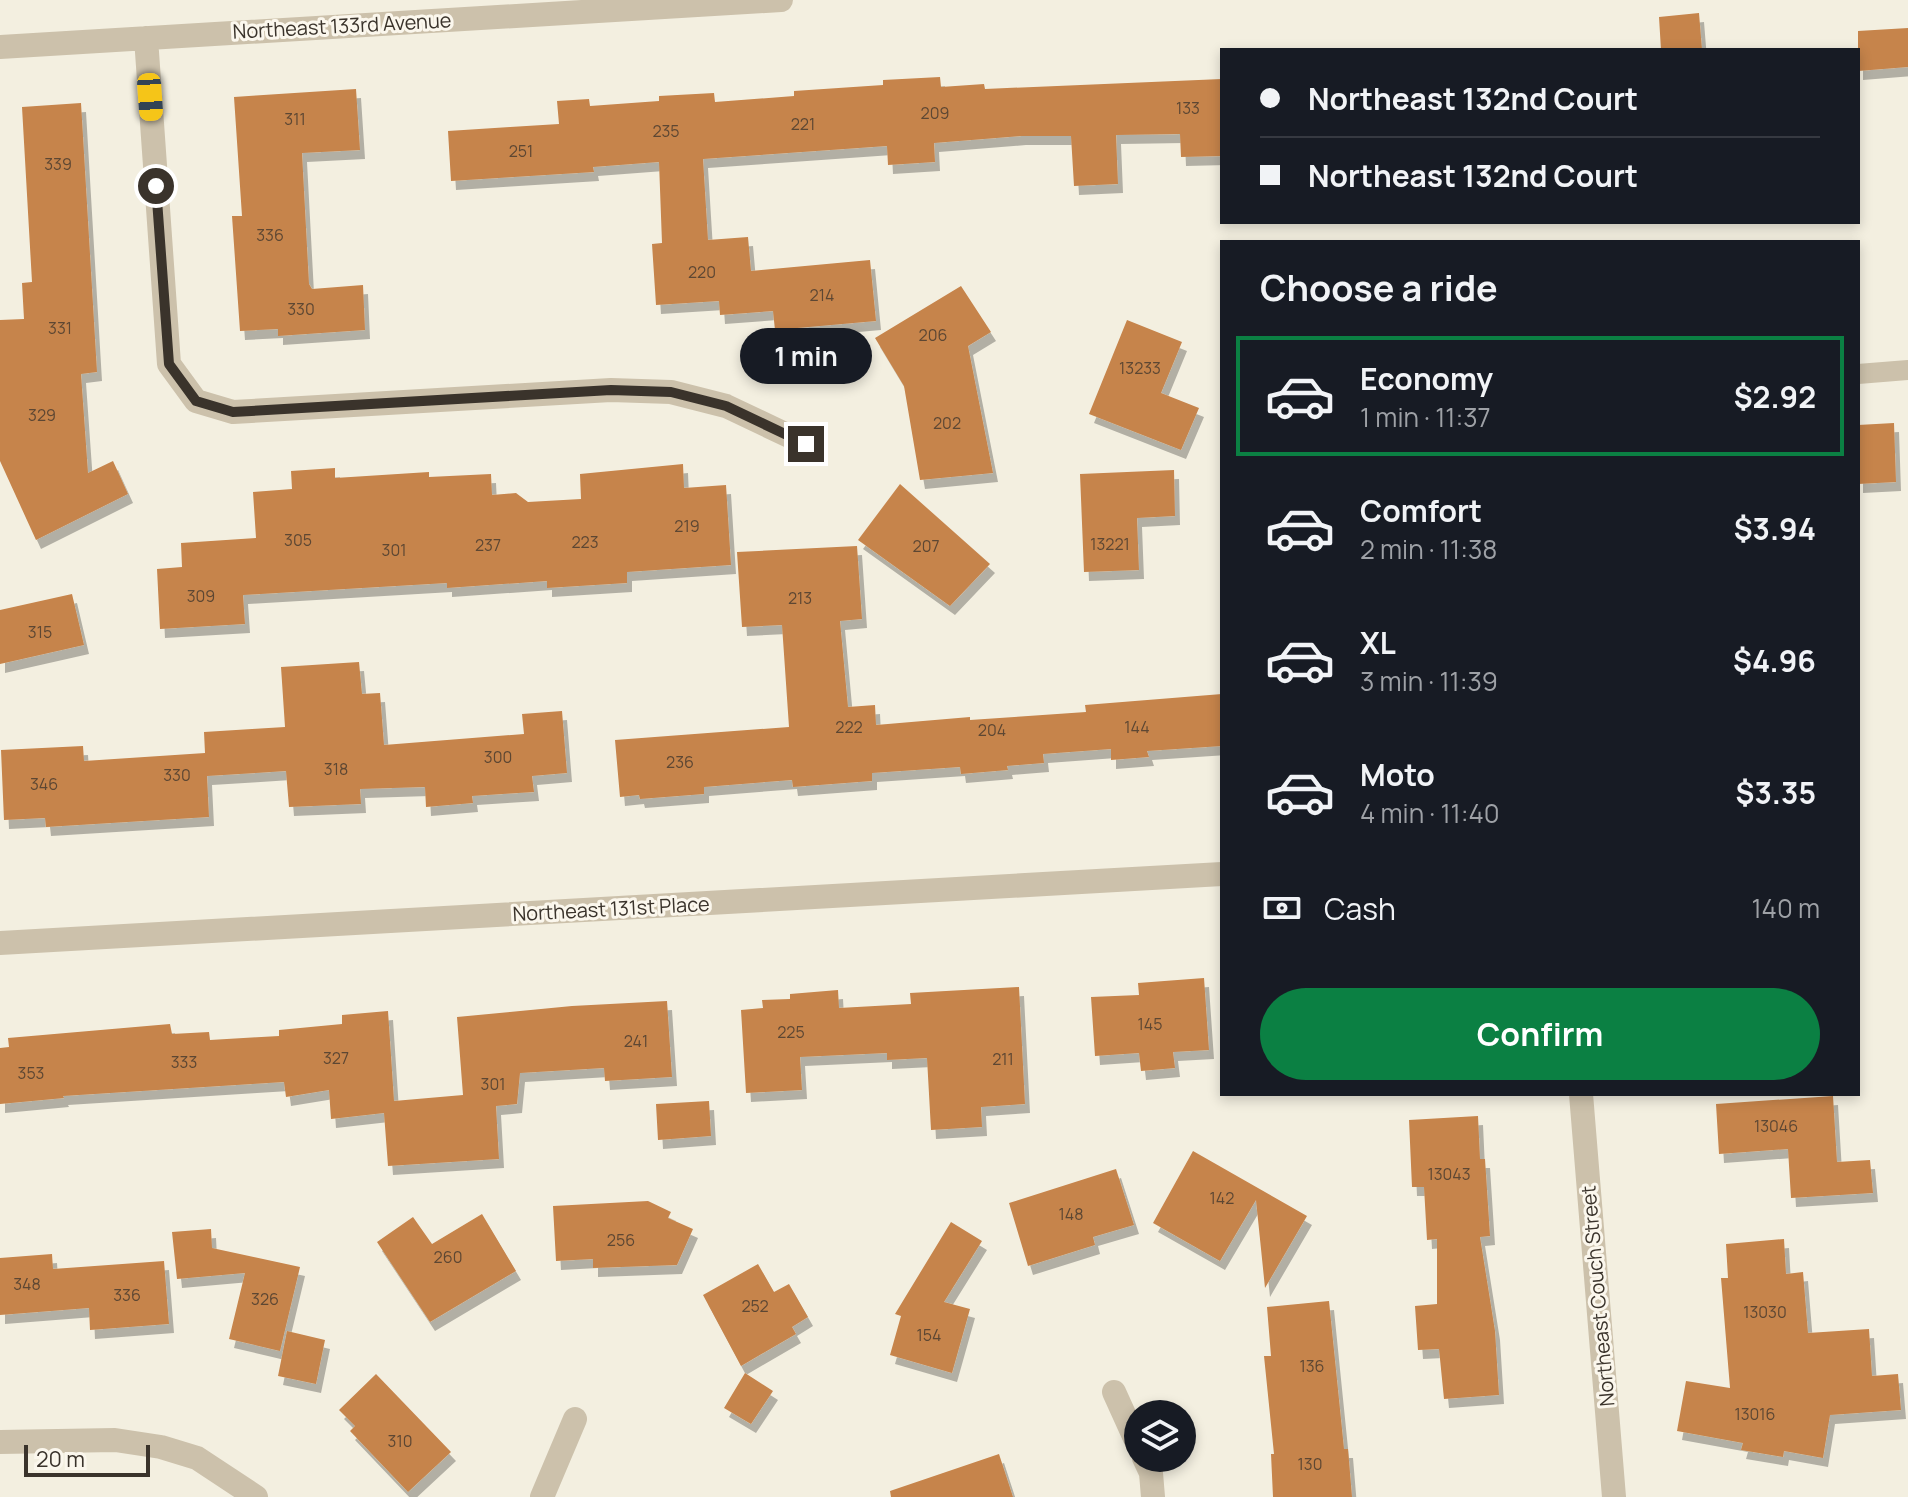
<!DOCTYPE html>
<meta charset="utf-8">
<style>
:root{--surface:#171b24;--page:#20242c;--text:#f1f3f6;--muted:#9ea1a6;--line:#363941;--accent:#0b8043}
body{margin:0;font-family:Manrope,sans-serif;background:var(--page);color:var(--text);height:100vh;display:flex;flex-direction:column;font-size:30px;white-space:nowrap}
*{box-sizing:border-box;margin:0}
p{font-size:26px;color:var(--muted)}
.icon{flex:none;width:44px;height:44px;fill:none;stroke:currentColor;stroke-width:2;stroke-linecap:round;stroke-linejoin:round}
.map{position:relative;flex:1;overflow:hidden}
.sheet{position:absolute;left:1220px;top:240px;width:640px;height:856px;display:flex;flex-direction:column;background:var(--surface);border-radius:0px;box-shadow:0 4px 12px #0003}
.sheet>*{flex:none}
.hud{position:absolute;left:1220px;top:48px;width:640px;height:176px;border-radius:0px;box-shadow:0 4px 12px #0003;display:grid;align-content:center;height:176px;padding:0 40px;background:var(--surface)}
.fabs{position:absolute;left:1124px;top:1400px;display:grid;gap:16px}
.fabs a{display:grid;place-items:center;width:72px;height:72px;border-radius:50%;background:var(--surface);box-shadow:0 4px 12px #0003;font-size:40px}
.scale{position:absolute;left:24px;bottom:20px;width:126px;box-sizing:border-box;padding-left:8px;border:4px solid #3a332b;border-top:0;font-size:22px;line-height:28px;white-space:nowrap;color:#3a332b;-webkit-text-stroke:6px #fbf7ed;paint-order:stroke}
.end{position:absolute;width:36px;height:36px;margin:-18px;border:10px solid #3a332b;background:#fff;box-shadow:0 0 0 4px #fff}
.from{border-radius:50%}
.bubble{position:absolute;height:56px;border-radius:28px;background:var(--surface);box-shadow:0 4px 12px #0003;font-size:26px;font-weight:700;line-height:56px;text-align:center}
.car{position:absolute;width:24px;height:48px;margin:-24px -12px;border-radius:10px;box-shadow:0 0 6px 2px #0007;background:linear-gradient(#f5c518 24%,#345 0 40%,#f5c518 0 76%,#345 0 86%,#f5c518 0)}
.hud b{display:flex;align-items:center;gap:28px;height:76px;font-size:30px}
.hud b+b{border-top:2px solid var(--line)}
.hud i{width:20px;height:20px;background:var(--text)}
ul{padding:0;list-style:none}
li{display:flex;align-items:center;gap:24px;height:120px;margin:0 16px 12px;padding:0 24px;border:4px solid transparent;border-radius:0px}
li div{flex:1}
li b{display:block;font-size:30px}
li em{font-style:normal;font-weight:700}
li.current{border-color:var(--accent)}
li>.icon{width:72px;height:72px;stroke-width:1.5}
h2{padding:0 40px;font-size:36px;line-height:96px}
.pay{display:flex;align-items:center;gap:20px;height:88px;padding:0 40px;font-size:30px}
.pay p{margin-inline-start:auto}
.primary-button{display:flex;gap:16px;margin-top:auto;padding:16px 40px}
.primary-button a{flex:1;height:92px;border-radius:48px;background:var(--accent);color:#fff;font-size:32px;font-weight:700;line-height:92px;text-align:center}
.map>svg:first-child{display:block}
.building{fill:#c6844b;filter:url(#shadow)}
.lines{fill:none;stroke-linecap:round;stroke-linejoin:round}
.lane{stroke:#ccc1ab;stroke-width:20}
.street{stroke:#ccc1ab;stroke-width:24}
.route{stroke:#3a332b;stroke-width:10}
.labels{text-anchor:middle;stroke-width:6;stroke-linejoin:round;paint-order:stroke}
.number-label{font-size:16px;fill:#5d4733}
.street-label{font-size:20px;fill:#3a332b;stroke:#fbf7ed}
</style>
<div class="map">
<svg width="1908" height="1497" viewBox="0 0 1908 1497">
<defs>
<filter id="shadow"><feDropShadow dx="5" dy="9" stdDeviation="0" flood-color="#0004"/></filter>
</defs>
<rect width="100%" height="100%" fill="#f3efe0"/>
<path class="building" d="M1699,13l3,37h-41l-2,-33z
M1908,28v39l-50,4v-40z
M940,77l1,10 43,-3 1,5 237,-10v77l-41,1 -1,-23 -64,1 2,49 -44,2 -3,-50h-50l-87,7 1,19 -47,3 -1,-19 -184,13 5,81 40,-3 3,34 119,-11 6,61 -101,9 -2,-19 -53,4 -1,-14 -63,4 -4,-61 10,-1 -3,-81 -66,5 1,5 -143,9 -3,-50 111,-7 -2,-23 32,-2 1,7 69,-5v-5l55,-3 1,9 79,-6v-5l89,-6v-5z
M356,89l4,61 -58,3 7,131 3,5 51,-4 2,45 -87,6v-7l-38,2 -8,-115h10l-8,-119z
M81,103l16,269 -16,2 7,99 25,-12 15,33 -92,46 -36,-79v-141l24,-1 -2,-36 10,-1 -10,-175z
M961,286l30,46 -23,14 25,127 -73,7 -16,-94 -29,-48z
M1127,320l55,22 -21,51 38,15 -18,42 -92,-36z
M1894,423l2,59 -38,2v-59z
M683,464l1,24 42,-3 5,80 -104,7v11l-80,5v-7l-100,7v-5l-204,12 2,29 -85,5 -3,-60 25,-2 -1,-24 75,-5 -3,-46 39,-3 -1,-18 44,-3v10l94,-6v5l62,-3 1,21 24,-2 12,9 53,-3 -1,-25z
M1174,470l1,46 -38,2 2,52 -55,2 -4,-98z
M900,484l90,80 -40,42 -92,-66z
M857,546l5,73 -22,2 8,86 27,-2 1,20 94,-8v3l116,-8 -1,-7 137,-11v52l-75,5 2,6 -38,3v-11l-68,5 1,9 -37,3 1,4 -47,4 -1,-7 -88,6v8l-79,6 -1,-7 -88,7v7l-64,5 -1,-4 -19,2 -5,-57 174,-13 -7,-102 -40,2 -5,-75z
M72,594l12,51 -84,19v-54z
M359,662l3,32 18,-1 4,52 140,-11 -2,-20 40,-3 5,62 -35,3 2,16 -62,4 1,7 -47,4 -1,-20 -65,2 1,15 -72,3 -3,-36 -79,5 2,41 -163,10 -1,-9 -41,2 -3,-70 82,-4 1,15 121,-8 -1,-21 81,-5 -4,-60z
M1204,978l5,72 -36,2 2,16 -34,3 -2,-18 -44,3 -4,-59 48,-2 -1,-12z
M1019,987l6,117 -44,3 1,20 -51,3 -4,-72 -40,2v-7l-87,4 2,33 -56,3 -5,-83 22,-2 -1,-8 28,-1v-5l48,-4 1,18 72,-4 -1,-11z
M667,1001l5,76 -67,4 -1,-13 -84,5 -3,31 -21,2 3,53 -111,7 -4,-53 -53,6 -2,-29 -43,7 -2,-15 -221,14 1,2 -64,6v-56l9,-1 -1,-9 162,-14 2,10 37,-2 1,8 69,-4v-6l63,-6v-9l46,-4 6,90 69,-6 -6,-78 115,-11z
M1833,1096l4,66 33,-2 3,33 -82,5 -3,-49 -69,5 -3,-50z
M709,1101l2,35 -53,4 -2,-36z
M1478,1116l2,43h5l5,77 -10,1 15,94 4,64 -55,4 -5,-50 -21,1 -3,-44 22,-2v-65l-10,1 -3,-53h-12l-3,-67z
M1193,1151l114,65 -42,72 -9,-88 -36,61 -67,-38z
M1116,1169l18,56 -41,12 2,8 -67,21 -19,-63z
M648,1201l23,11 -3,6 25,11 -16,36 -84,3v-9l-37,2 -3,-55z
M482,1214l34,57 -86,51 -53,-80 36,-25 19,27z
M951,1222l31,19 -38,61 26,7 -18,64 -62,-18 11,-39 -6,-2z
M211,1229l1,19 88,19 -20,84 -51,-12 16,-66 -68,6 -5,-47z
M1784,1239l2,35 17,-2 5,61 61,-4 3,47 26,-2 3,36 -71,5 -7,43 -39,-7 -1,6 -42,-7 2,-7 -66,-12 9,-50 44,7 -9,-110h7l-2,-34z
M52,1254l1,15 111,-8 5,63 -79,6 -1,-22 -89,7v-57z
M758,1264l16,28 15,-8 19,33 -16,10 4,7 -55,32 -38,-71z
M1329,1301l15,148h4l4,48h-79l-2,-43h3l-10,-98h7l-4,-49z
M287,1331l38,9 -9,44 -38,-8z
M745,1373l28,18 -22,33 -27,-16z
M376,1374l75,78 -43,40 -58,-61 5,-5 -16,-16z
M999,1454l14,43h-122l-1,-6z"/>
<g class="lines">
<path class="lane" d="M1858,374l50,-4"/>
<path class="street" d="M146,38l23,326 27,37 37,11 378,-22 60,2 55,14 80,38
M0,47l781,-47
M0,943l1222,-69
M1581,1094l33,403
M1114,1392l24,53
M0,1442l115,-2 46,7 36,11 59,39
M1144,1458l7,15 2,24
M542,1497l33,-78"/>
</g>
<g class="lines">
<path class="route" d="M156,186l13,178 27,37 37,11 378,-22 60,2 55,14 80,38"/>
</g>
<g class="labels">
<g class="number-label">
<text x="1188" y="114">133</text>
<text x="935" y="119">209</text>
<text x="295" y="125">311</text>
<text x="803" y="130">221</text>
<text x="666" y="137">235</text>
<text x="521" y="157">251</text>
<text x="58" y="170">339</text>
<text x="270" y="241">336</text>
<text x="702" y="278">220</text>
<text x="822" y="301">214</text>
<text x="301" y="315">330</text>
<text x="60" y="334">331</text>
<text x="933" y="341">206</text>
<text x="1140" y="374">13233</text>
<text x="42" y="421">329</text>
<text x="947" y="429">202</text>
<text x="687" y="532">219</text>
<text x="298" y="546">305</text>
<text x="585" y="548">223</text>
<text x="1110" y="550">13221</text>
<text x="488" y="551">237</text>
<text x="926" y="552">207</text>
<text x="394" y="556">301</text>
<text x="201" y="602">309</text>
<text x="800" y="604">213</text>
<text x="40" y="638">315</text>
<text x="849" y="733">222</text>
<text x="1137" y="733">144</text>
<text x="992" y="736">204</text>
<text x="498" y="763">300</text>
<text x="680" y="768">236</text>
<text x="336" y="775">318</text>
<text x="177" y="781">330</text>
<text x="44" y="790">346</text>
<text x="1150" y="1030">145</text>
<text x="791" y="1038">225</text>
<text x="636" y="1047">241</text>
<text x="336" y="1064">327</text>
<text x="1003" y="1065">211</text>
<text x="184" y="1068">333</text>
<text x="31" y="1079">353</text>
<text x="493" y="1090">301</text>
<text x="1776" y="1132">13046</text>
<text x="1449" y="1180">13043</text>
<text x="1222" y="1204">142</text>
<text x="1071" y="1220">148</text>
<text x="621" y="1246">256</text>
<text x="448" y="1263">260</text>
<text x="27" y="1290">348</text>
<text x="127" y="1301">336</text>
<text x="265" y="1305">326</text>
<text x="755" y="1312">252</text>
<text x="1765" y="1318">13030</text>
<text x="929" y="1341">154</text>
<text x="1312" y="1372">136</text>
<text x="1755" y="1420">13016</text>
<text x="400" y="1447">310</text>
<text x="1310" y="1470">130</text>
</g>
<g class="street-label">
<text transform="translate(342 26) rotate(-3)" y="7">Northeast 133rd Avenue</text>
<text transform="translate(611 909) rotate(-3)" y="7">Northeast 131st Place</text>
<text transform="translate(1598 1296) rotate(-95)" y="7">Northeast Couch Street</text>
</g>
</g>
</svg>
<div class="fabs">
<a><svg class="icon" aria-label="layers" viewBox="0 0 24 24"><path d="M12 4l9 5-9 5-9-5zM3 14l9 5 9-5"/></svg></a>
</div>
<div class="scale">20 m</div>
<i class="end from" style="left:156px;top:186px"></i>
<i class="end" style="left:806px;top:444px"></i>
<div class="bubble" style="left:740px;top:328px;width:132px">1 min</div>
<i class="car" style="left:150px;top:97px;rotate:176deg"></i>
<div class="hud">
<b><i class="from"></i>Northeast 132nd Court</b>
<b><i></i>Northeast 132nd Court</b>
</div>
<section class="sheet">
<h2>Choose a ride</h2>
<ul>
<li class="current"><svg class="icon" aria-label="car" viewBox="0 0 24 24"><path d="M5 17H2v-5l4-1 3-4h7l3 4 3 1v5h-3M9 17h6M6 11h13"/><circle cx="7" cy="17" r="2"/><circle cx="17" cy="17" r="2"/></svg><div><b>Economy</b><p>1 min · 11:37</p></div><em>$2.92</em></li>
<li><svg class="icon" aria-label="car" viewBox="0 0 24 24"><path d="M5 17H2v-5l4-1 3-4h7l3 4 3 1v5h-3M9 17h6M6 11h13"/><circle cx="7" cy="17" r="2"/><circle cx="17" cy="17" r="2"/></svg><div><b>Comfort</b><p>2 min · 11:38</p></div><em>$3.94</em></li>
<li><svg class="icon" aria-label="car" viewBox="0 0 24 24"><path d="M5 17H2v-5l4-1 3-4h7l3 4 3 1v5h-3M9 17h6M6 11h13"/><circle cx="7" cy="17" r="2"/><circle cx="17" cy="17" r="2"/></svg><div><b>XL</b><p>3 min · 11:39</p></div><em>$4.96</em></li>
<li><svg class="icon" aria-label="car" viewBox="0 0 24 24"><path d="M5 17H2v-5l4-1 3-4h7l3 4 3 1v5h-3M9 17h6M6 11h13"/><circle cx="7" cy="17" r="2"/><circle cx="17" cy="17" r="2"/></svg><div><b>Moto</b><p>4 min · 11:40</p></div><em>$3.35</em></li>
</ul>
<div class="pay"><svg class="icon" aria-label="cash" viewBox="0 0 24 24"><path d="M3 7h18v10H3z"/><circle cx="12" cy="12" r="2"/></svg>Cash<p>140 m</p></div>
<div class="primary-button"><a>Confirm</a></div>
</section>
</div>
